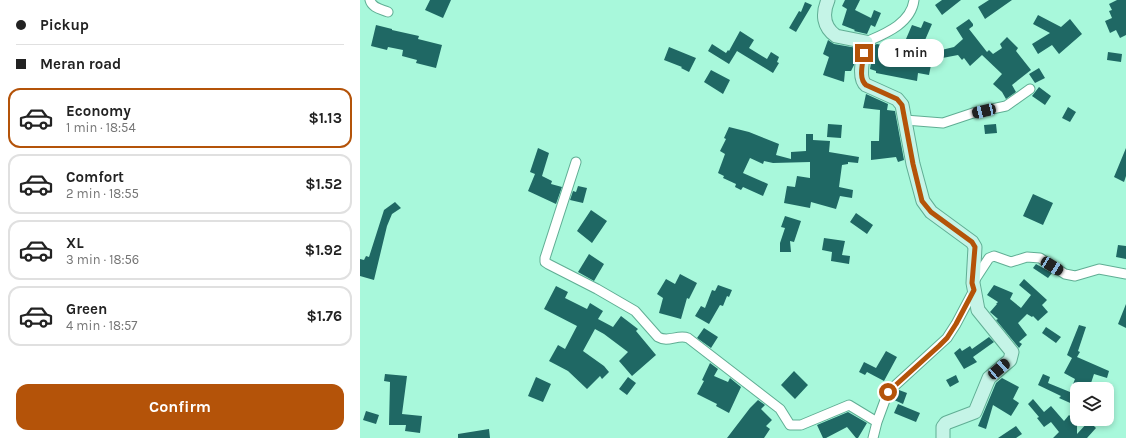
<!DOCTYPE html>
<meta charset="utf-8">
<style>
:root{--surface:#fff;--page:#f2f2f2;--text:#222;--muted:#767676;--line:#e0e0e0;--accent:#b45309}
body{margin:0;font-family:Karla,sans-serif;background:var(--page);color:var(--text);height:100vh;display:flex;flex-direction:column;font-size:15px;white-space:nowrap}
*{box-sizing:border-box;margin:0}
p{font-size:13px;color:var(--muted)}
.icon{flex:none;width:22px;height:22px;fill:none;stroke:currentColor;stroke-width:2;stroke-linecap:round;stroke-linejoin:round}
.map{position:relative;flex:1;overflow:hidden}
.drawer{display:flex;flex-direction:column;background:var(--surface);width:360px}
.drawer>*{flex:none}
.guide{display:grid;align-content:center;height:88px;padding:0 16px;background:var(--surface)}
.tools{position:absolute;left:710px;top:382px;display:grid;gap:8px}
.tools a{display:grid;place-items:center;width:44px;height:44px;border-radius:8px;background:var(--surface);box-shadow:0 2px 6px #0003;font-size:20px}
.end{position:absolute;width:18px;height:18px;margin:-9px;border:5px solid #b45309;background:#fff;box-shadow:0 0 0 2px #fff}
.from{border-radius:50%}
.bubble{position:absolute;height:28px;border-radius:12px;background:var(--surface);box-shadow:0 2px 6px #0003;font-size:13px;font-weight:700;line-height:28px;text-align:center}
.car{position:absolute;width:12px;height:24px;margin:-12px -6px;border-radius:5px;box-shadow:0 0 3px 1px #0007;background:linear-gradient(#222 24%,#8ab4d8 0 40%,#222 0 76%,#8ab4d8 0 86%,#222 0)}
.guide b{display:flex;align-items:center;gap:14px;height:38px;font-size:15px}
.guide b+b{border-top:1px solid var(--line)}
.guide i{width:10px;height:10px;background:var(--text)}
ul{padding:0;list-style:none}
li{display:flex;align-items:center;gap:12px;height:60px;margin:0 8px 6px;padding:0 8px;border:2px solid var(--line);border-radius:12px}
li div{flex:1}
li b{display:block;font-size:15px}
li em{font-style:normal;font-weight:700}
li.active{border-color:var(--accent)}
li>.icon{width:36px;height:36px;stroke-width:1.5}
.action{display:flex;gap:8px;margin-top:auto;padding:8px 16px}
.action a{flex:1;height:46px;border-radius:12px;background:var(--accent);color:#fff;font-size:16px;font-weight:700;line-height:46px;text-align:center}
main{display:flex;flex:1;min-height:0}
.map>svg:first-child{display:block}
.building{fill:#1f6864}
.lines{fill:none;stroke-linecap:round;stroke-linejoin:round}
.street-casing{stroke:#60ae94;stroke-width:11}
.secondary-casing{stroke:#60ae94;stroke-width:15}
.street{stroke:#fff;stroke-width:9}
.secondary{stroke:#c5f4e7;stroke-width:13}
.route{stroke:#b45309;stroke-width:5}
</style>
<main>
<section class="drawer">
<div class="guide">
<b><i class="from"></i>Pickup</b>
<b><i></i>Meran road</b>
</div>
<ul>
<li class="active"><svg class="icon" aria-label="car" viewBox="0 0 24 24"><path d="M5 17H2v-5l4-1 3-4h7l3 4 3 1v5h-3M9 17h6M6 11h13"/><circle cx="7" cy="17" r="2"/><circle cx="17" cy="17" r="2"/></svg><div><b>Economy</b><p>1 min · 18:54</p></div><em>$1.13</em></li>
<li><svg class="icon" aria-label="car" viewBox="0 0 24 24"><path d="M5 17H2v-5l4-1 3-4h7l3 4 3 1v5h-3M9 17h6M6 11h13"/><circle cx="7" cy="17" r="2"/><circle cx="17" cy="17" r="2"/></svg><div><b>Comfort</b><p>2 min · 18:55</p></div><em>$1.52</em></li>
<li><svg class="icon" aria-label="car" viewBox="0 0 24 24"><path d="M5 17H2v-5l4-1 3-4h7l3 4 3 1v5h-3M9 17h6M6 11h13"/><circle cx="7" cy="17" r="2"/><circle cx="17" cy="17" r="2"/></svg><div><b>XL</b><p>3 min · 18:56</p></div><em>$1.92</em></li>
<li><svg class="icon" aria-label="car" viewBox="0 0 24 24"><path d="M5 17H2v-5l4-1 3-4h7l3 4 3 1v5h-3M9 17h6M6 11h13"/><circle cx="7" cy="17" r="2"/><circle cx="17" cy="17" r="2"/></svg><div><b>Green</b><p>4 min · 18:57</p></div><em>$1.76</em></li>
</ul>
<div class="action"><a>Confirm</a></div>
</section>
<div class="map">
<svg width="766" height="438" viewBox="0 0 766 438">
<rect width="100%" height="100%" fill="#a8f8db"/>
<path class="building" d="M70,0h21l-8,18 -18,-8z
M485,0h15l-5,10 16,8 3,-8 7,3 -6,14 -4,-2 -4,9 -13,-3 1,-1 -13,-5 5,-16 -5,-3z
M582,0h19l-19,15 -7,-10z
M629,0h23l-27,19 -7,-12z
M757,0h9v35l-6,3 -4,-8 -6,3 -5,-12 7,-3 -3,-7 3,-1 -3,-6z
M445,2l7,3 -16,27 -7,-4 10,-17 2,1z
M678,15l23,12 9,-8 12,15 -23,20 -7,-9 -14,9 -6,-10 18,-11 -17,-9z
M609,19l4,5v2l-4,3 18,23 2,-2 4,4 9,-6 -2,-4 7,-7 11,11 -2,3 15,19 -19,15 4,7 -10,7 -4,-7 -9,-8 9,-10 -20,-19 -12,11 -6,-8 -2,2 -4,-5 -26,5 -3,15 -11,-2 -1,8 -41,-8v-2l-6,-2 4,-24 3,-1 5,1 -1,3 19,5 12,-28 9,3 3,-7 8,3 -10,23 11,5 21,-5 9,-8 -7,-11z
M16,25l16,4v1l27,6 -1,3 24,6 -6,23 -20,-5 1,-3 -15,-4 1,-6 -15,-3 -1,3 -16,-4z
M380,31l14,9 -5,8 18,11 4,-7 8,5 -2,5 2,1 -6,10 -36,-22 -8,13 -21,-13 4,-7 14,9 2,-3 1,1z
M468,40l6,4 23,4 -3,17 -3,6h-6l-1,11 -21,-7 6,-18 -6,-3z
M309,47l27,11 -7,14 -8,-4 1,-1 -18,-7z
M748,52l14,2 -1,8 -14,-2z
M679,68l6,10 -10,5 -6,-9z
M351,70l19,10 -7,14 -19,-12z
M679,87l12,9 -6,9 -13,-9z
M506,94l22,10 -1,6 8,1 9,49 -6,2 -2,-5 -25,3v-19h8l1,-31 -17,-2z
M708,107l8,5 -6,10 -8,-4z
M468,124l14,1 -1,13 -14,-1z
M636,124l1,9 -12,1 -1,-9z
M369,127l20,5 30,12 -3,11 15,4v-7l15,-1v-17h7v6l17,1 -1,11 30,5 -1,6 -10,-1v2l-6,1 -3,22 14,3 -1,8 -12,-2 -4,13 -25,-7 -1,6 -26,-5 3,-17 8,1 2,-11 13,2v-16l-37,1 -9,-2 -1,3 -13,-6 -7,15 25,11 -5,12 -20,-9 -2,3 -6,-3 1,-3 -13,-6 1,-2 -6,-3 7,-19 -5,-3 6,-12 -2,-1z
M178,148l11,5 -7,23 10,5 -1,3 11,3 -6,17 -28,-13 7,-17 -5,-2z
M766,148v28l-2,6 -10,-5z
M218,186l9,2 -4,15 -13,-3 3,-9 3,1z
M673,194l20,9 -10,22 -20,-9z
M35,202l6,6 -9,6 -5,12 -13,54 -14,-4v-17l4,1 2,-4 3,1 15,-47z
M231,210l16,11 -15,22 -15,-12z
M496,213l17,12 -6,9 -17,-12z
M425,216l16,5 -7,21 -4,-1 1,11h-11v-9l5,-15 -4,-1z
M464,238l21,3 -3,14 8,1 -1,8 -18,-3 1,-9 -10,-2z
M758,245l8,1v13l-10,-2z
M229,254l15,10 -10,17 -16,-9z
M676,264l16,9 -4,5 -15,-10z
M320,274l17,9 -8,16 -2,-1 -6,21 -22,-6 4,-15 -6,-4 9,-15 9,5z
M664,279l23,21 -5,5 6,7 -10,9 -5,-5 -1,1 -5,-3 -9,9 9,12 -8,7 3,2 -3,4 -23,-28 2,-1 -8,-7 7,-8h-1l2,-2 -11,-7 7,-10 19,8 -3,6 11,9 10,-13 -12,-10z
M358,285l14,5 -3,7 -2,-1 -4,10 -3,-1 -11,19 -14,-8 6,-10 4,2 7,-18 3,1z
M196,286l12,6 -3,6 22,11 3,-6 13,8 -5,8 15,8 8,-11 17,13 -2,2 20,24 -24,21 -13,-15 9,-9 -24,-18 -9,-5 -12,22 21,15 5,6 -7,7 -2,-3 -13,13 -19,-18 -19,-10 9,-16 7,4 12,-23 -33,-17z
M766,304v24l-8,-4z
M719,325l7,2 -8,24 2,1 -3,5 32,14 -2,7 -13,-4 -5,15h-12v17l-18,-8 2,-2 -23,-11 5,-11 7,3 -2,6 22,9 5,-13 -11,-6 8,-15 -5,-3z
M686,327l15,10 -5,6 -14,-10z
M344,328l14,9 -7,11 -14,-10z
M629,337l5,5 -21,15 4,5 -13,7 -10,-16 6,-5 2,3 8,-5 2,3z
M526,351l11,6 -13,24 -17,-9 -2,3 -6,-3 5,-10 12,6z
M350,363l8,6 -4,7 14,6 2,-4 11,9 -12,26 -13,-7 1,-2 -20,-10 7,-13 -2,-1z
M434,371l14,14 -13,14 -14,-14z
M25,374l22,2 -5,38 20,2 -2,17 -15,-2 1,-6h-17l1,-43 -6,-1z
M596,375l3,7 -9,5 -4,-7z
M176,377l15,7 -8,18 -15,-6z
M268,377l8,6 -9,12 -8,-6z
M642,378l17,9 -6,12 6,4 -8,13 -18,-11 -7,24 -8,-3 18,-43z
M539,390l8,3 -4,11 -11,-5 1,-4z
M673,399l11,13 7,-6 13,15 5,-6 8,7v12l12,-13 7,7 -9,10h-34l6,-6 -8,-10 -7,5 -7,-9 2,-1 -11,-13z
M398,400l7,5 -4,4 11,11 -6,6 4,3 -6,9h-37l23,-30z
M538,404l22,9 -4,9 -22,-9z
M6,411l13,4 -3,9 -13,-4z
M488,412l19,11 -9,15h-2l-9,-11 -21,11h-3l-6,-13z
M656,426l6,8 -6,4h-18z
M129,429l1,9h-32v-4z"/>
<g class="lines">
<g class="street-casing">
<path id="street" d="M10,0c2,8 11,9 18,12
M506,42c18,-8 45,-18 48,-42
M545,120l38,3 30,-10 33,-7 24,-17
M216,162l-31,96v4l3,2 49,25 38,22 23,26c10,6 20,-3 30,1l92,71 10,16h11l48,-20 28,17
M614,281l15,-23 5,-2 17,6 16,-5 13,1 25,16 10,2 24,-7 27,5
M513,438l4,-16 11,-30 59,-54 9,-14 18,-34"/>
</g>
<g class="secondary-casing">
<path id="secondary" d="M468,0c-6,14 -5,27 8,36l30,6c-2,11 -9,36 0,43l31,14 5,6 11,59 10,37 8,11 41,30 3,5 -2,36 5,27 34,42 -2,8 -21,18 -14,34 -29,11 -3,4v11"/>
</g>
<use href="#street" class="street"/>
<use href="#secondary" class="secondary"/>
</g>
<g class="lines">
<path class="route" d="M504,53c-1,10 -6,25 2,32l31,14 5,6 11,59 9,37 9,11 41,30 3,5 -3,36 2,7 -18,34 -9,14 -8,8 -51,46"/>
</g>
</svg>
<div class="tools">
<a><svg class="icon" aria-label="layers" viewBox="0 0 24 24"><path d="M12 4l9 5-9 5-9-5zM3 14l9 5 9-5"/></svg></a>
</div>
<i class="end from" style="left:528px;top:392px"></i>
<i class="end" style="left:504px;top:53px"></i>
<div class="bubble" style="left:518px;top:39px;width:66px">1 min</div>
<i class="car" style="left:624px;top:111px;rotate:257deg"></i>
<i class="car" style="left:692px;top:266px;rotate:122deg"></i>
<i class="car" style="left:639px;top:369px;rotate:49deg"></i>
</div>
</main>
